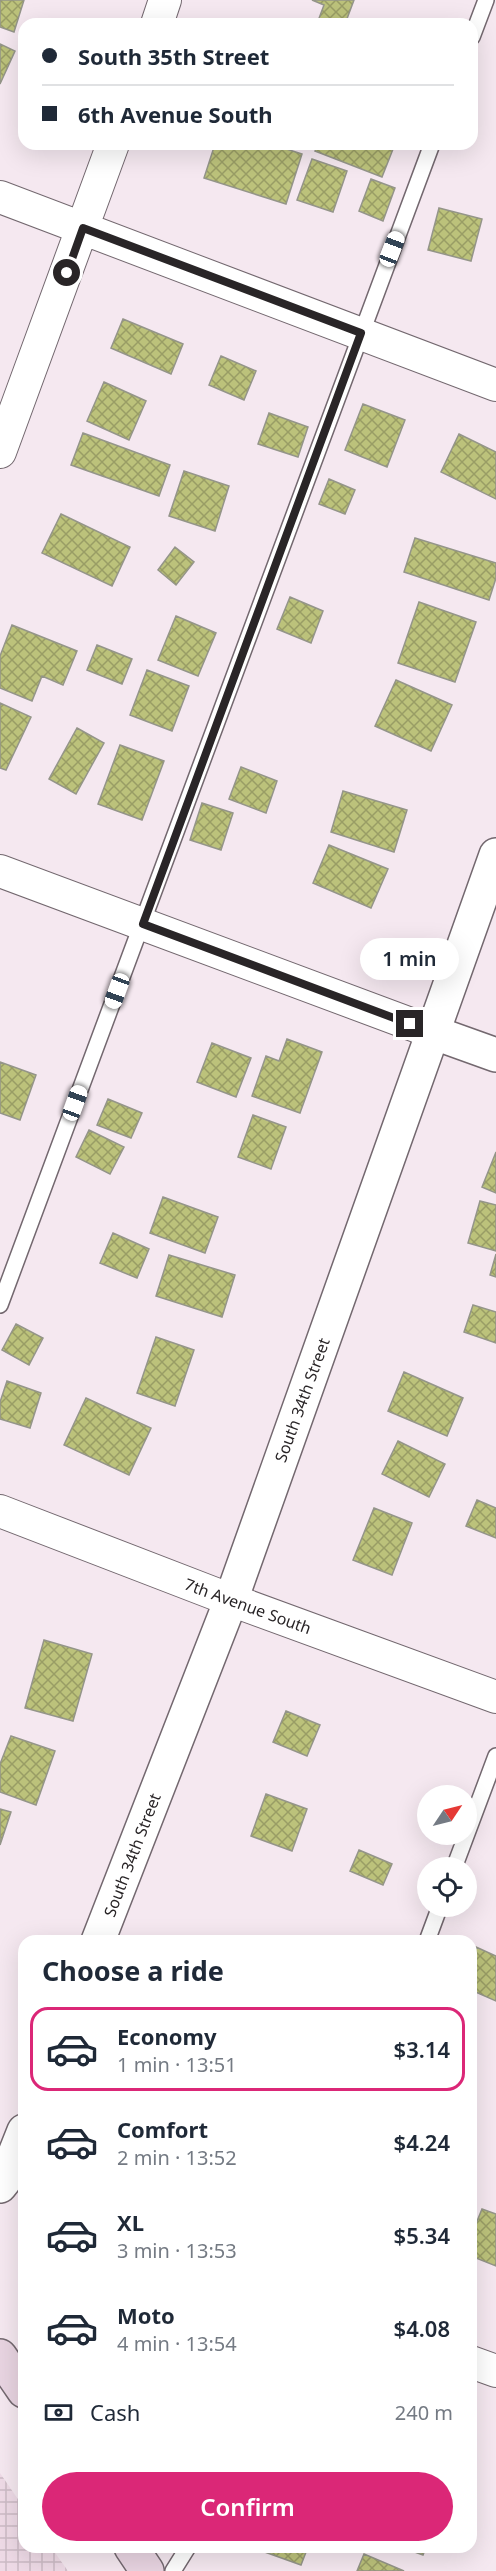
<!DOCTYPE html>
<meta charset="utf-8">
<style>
:root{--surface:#fff;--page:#f2f2f3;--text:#1f2937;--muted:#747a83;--line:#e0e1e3;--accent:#db2777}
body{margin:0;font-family:"Noto Sans",sans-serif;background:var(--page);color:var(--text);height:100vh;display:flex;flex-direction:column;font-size:22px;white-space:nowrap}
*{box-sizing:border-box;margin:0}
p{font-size:20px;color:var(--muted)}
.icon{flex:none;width:33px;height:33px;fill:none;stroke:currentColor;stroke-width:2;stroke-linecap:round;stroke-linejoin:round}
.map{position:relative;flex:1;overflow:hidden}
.panel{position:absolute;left:18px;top:1935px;width:459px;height:618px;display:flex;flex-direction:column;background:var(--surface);border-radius:18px;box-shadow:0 6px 24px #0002}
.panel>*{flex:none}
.top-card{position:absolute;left:18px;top:18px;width:460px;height:132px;border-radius:18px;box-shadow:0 6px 24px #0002;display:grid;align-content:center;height:132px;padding:0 24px;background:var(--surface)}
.needle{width:39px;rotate:55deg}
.buttons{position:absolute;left:417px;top:1785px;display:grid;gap:12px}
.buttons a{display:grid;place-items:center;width:60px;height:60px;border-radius:50%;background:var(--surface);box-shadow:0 6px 24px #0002;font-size:30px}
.end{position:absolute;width:27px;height:27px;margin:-14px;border:8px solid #292527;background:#fff;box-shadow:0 0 0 3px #fff}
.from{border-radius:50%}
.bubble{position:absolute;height:42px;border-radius:21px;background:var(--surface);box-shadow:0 6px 24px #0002;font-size:20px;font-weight:600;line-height:42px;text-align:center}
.car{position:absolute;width:18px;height:36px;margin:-18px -9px;border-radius:8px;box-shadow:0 0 4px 2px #0007;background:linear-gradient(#fff 24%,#345 0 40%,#fff 0 76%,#345 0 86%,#fff 0)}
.top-card b{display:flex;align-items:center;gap:21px;height:57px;font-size:22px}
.top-card b+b{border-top:2px solid var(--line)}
.top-card i{width:15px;height:15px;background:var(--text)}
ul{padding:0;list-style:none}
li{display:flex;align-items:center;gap:18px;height:84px;margin:0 12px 9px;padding:0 12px;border:3px solid transparent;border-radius:18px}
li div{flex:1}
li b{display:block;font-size:22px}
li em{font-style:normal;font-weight:600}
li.selected{border-color:var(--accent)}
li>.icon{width:54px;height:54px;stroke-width:1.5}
h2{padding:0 24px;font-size:27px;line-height:72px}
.pay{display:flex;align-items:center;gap:15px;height:66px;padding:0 24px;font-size:22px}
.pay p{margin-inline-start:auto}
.action{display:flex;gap:12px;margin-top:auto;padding:12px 24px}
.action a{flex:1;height:69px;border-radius:36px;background:var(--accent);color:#fff;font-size:24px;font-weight:600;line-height:69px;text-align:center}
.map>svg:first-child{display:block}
.industrial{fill:url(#industrial-grid)}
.building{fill:url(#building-cross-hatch);stroke:#949589;stroke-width:1.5}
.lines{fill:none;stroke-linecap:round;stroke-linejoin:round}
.service-casing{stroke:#73686f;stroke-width:18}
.minor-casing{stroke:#73686f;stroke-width:34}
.tertiary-casing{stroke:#73686f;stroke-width:36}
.secondary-casing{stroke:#73686f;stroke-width:36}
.service{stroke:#fff;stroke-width:15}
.minor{stroke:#fff;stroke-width:32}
.tertiary{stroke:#fff;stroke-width:33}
.secondary{stroke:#e8d4e1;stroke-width:33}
.route{stroke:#292527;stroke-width:8}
.labels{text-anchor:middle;stroke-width:4.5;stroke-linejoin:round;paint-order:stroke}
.street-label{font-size:16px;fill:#292527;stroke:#fff}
</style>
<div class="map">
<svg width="496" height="2571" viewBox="0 0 496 2571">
<defs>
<pattern id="industrial-grid" width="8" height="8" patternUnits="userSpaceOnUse" patternTransform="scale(1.5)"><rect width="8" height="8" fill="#eedae6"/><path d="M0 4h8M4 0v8" fill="none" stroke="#ccbbc5"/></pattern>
<pattern id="building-cross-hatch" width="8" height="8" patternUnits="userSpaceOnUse" patternTransform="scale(1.5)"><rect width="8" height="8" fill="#bcc27b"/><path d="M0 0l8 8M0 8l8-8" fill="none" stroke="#999d65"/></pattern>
</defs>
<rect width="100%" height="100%" fill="#f5e8f0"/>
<path class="industrial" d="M0,2473l24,35v39h27l17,24h-68z"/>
<path class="building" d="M0,0h24l-10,32 -14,-5z
M312,0h42l-9,24h-19l-8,-3 6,-16z
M0,44l15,7 -15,33z
M215,144h56l31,10 -16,50 -82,-26z
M318,144h77l-13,33 -67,-26z
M312,159l35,12 -14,41 -36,-12z
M371,179l24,9 -12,33 -24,-10z
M439,208l43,11 -11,42 -43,-11z
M123,319l60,25 -12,30 -60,-26z
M221,356l35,15 -12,29 -35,-15z
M104,382l42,19 -17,39 -42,-19z
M363,404l42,16 -18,47 -42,-17z
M269,413l39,14 -10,30 -40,-13z
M83,433l87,32 -11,31 -88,-31z
M459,434l37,18v47l-55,-27z
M184,471l45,15 -14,45 -46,-15z
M329,479l26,11 -10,24 -26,-10z
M61,514l69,33 -18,39 -70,-33z
M415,538l81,25v15l-7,22 -85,-28z
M175,547l19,15 -18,23 -18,-15z
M290,597l33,14 -12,32 -34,-14z
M419,602l57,20 -21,60 -57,-19z
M176,616l40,17 -18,43 -40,-16z
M12,625l65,26 -14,34 -21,-9 -10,25 -32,-13v-32z
M97,645l35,14 -10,25 -35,-14z
M147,670l42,16 -17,45 -42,-16z
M396,680l56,25 -21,46 -56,-25z
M0,703l31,14 -25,53 -6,-2z
M77,728l27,15 -28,51 -27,-15z
M120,745l44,16 -22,59 -44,-16z
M241,767l36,14 -11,32 -37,-14z
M343,791l64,19 -13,42 -63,-20z
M202,803l31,10 -12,37 -31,-10z
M329,845l59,24 -17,39 -58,-25z
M287,1039l35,13 -22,61 -48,-17 14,-40 13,5z
M212,1043l39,15 -15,39 -39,-15z
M0,1062l36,13 -16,45 -20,-7z
M108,1099l34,14 -11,25 -34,-13z
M253,1115l33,12 -15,42 -33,-12z
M89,1130l35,17 -14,27 -34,-17z
M496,1152v41l-14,-6z
M163,1197l55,20 -13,36 -55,-20z
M480,1201l16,4v46l-28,-8z
M113,1233l36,16 -12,29 -37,-15z
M496,1254v23l-6,-2z
M169,1255l66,20 -13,42 -66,-21z
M473,1305l23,7v31l-32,-11z
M16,1324l27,14 -14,27 -27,-15z
M156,1337l38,13 -19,56 -38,-13z
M404,1372l59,26 -16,38 -59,-25z
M7,1381l34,12 -11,35 -30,-9v-17z
M86,1398l65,30 -22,47 -65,-30z
M398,1441l47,23 -16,33 -47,-23z
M477,1500l19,8v30l-30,-12z
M374,1508l38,15 -20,52 -39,-15z
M44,1640l48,14 -19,67 -48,-13z
M286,1711l34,14 -13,31 -34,-14z
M11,1736l44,15 -19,54 -36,-13v-28z
M266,1794l41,15 -15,42 -41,-15z
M0,1809l11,3 -11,33z
M359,1850l33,14 -9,21 -33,-14z
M476,1947l20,9v45l-25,-11v-31z
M482,2209l14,5v52l-25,-10v-20z
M251,2547h57l-7,18z
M401,2547h25l-3,8z
M364,2554l40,17h-47z"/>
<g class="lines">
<g class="service-casing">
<path id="service" d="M472,37l14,-37
M0,1305l432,-1161
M454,1868l42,-112
M427,1941l13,-35
M173,2571l15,-24"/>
</g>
<g class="minor-casing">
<path id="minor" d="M157,24l8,-24
M0,197l496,188
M0,452l113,-308
M0,871l432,161
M0,1511l231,89 265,97
M471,2362l25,9"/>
</g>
<g class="tertiary-casing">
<path id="tertiary" d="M432,1032l64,23
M98,1941l133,-341 265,-745
M0,2186l4,-5 20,-50"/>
</g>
<g class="secondary-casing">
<path id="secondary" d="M0,2356l24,35
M131,2547l16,24"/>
</g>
<use href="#service" class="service"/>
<use href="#minor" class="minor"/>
<use href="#tertiary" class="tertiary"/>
<use href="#secondary" class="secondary"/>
</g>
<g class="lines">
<path class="route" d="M67,273l16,-45 278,105 -218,591 267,100"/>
</g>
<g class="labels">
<g class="street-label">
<text transform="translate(302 1400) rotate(-70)" y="6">South 34th Street</text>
<text transform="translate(248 1606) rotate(20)" y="6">7th Avenue South</text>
<text transform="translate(132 1855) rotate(-69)" y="6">South 34th Street</text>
</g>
</g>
</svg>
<div class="buttons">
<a><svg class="needle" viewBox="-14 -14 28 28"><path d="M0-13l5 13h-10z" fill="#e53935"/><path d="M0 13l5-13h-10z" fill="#747a83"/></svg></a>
<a><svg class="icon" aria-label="locate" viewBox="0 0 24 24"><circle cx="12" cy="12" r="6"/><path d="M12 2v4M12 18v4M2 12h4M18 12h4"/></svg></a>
</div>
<i class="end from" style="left:67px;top:273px"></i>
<i class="end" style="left:410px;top:1024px"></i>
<div class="bubble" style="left:360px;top:938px;width:99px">1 min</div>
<i class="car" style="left:392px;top:249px;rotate:21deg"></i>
<i class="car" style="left:117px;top:991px;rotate:200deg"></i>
<i class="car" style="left:75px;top:1103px;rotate:20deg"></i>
<div class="top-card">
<b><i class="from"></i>South 35th Street</b>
<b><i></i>6th Avenue South</b>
</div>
<section class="panel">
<h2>Choose a ride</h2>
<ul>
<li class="selected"><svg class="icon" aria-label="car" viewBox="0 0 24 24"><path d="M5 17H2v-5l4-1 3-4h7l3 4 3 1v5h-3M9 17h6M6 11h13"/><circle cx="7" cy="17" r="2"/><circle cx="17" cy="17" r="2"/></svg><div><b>Economy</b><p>1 min · 13:51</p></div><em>$3.14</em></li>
<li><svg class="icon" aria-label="car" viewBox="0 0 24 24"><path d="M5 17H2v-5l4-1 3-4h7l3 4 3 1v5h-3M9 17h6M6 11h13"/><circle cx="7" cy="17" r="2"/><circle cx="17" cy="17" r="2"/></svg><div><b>Comfort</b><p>2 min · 13:52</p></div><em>$4.24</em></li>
<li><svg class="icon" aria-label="car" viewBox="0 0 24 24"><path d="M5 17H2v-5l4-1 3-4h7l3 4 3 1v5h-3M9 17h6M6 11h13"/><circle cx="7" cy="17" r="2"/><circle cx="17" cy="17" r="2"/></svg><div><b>XL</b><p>3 min · 13:53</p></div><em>$5.34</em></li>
<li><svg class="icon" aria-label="car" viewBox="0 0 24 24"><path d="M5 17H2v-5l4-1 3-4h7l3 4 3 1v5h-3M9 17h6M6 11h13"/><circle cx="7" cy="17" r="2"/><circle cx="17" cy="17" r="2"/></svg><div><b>Moto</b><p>4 min · 13:54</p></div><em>$4.08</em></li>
</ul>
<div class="pay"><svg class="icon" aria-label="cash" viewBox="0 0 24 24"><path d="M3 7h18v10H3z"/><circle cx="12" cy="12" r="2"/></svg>Cash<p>240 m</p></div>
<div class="action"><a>Confirm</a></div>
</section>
</div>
